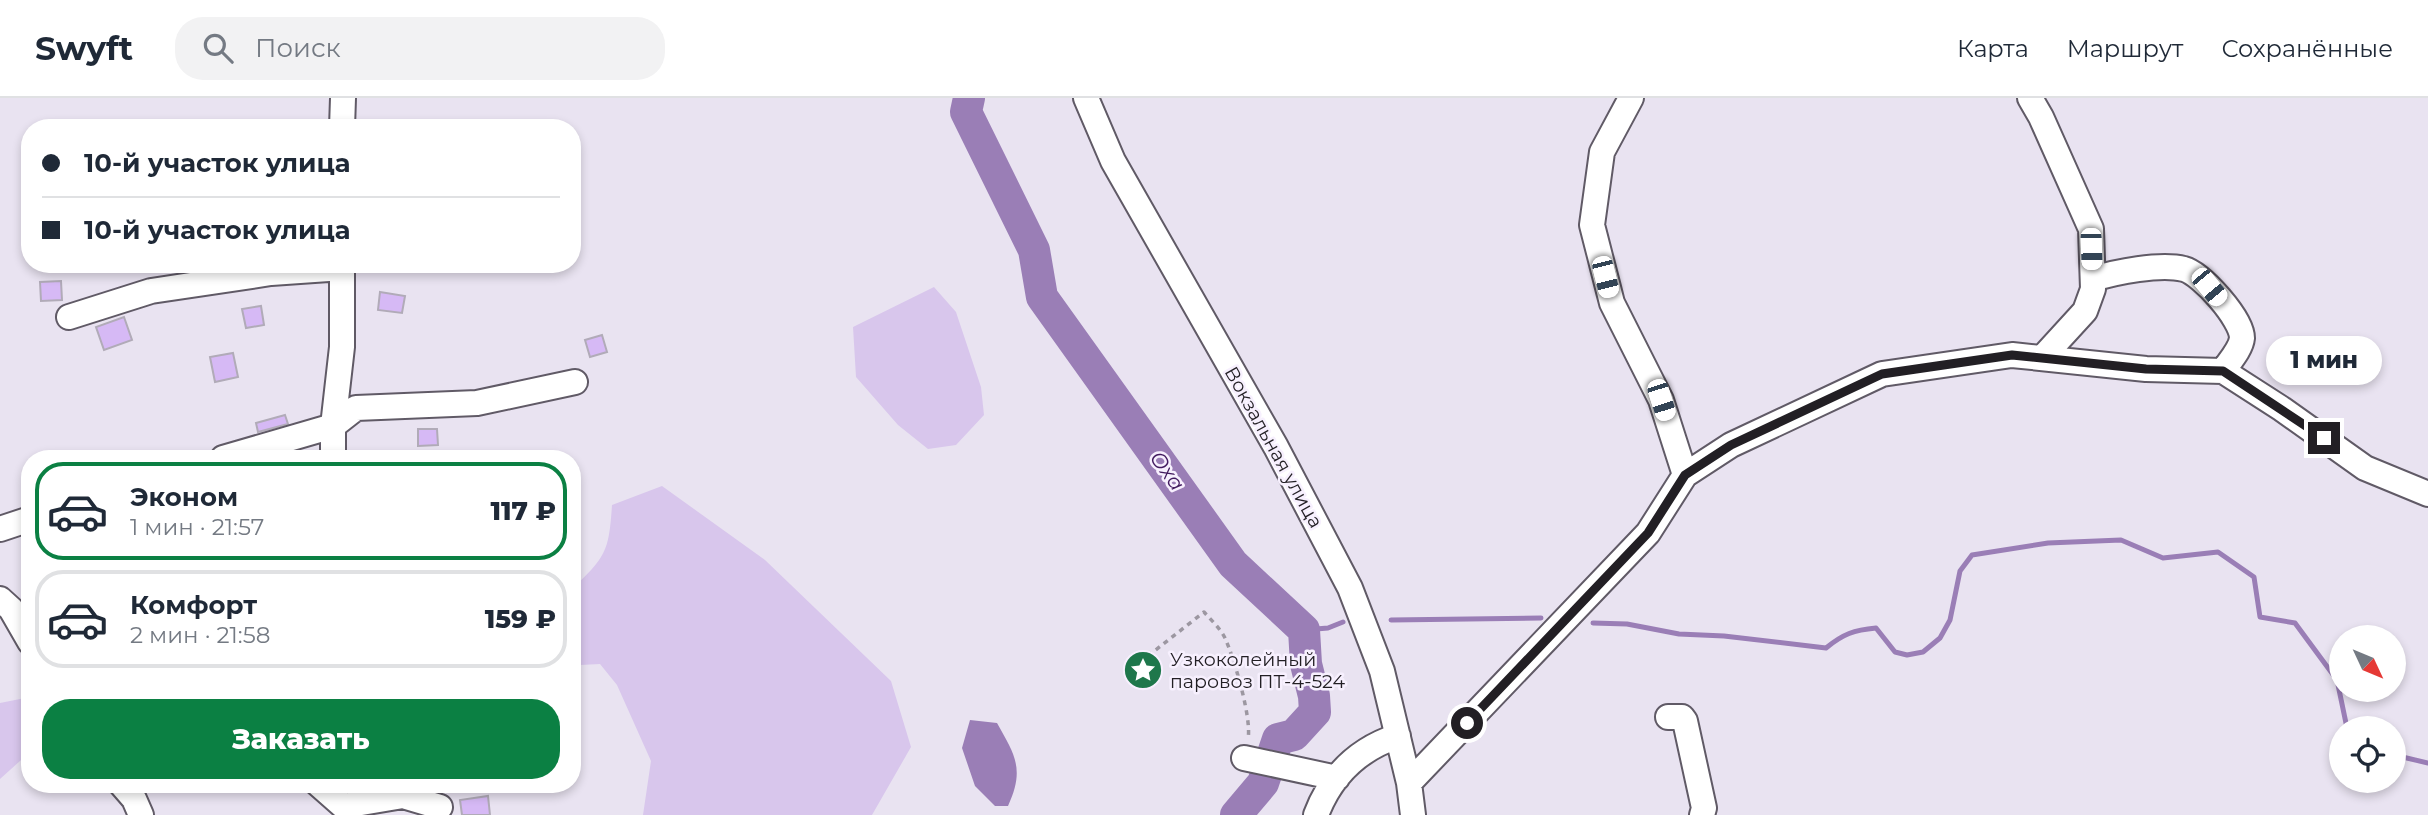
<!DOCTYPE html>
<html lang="ru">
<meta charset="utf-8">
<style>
:root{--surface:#fff;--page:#f2f2f3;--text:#1f2937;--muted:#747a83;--line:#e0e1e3;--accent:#0b8043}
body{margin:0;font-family:Montserrat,sans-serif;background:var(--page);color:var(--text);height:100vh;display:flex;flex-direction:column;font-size:26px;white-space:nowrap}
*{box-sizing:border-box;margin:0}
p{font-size:23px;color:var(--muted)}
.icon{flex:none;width:38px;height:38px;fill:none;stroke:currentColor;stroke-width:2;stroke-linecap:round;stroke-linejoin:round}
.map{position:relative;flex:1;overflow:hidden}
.panel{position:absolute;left:21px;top:352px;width:560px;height:343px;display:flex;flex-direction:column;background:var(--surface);border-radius:28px;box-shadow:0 4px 10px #0003}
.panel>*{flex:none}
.hud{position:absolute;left:21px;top:21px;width:560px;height:154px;border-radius:28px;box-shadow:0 4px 10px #0003;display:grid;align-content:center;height:154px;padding:0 21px;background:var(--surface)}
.needle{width:46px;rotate:134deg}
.tools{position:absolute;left:2329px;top:527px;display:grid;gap:14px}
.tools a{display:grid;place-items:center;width:77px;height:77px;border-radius:50%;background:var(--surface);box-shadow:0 4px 10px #0003;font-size:35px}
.end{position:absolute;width:32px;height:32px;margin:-16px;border:9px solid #221f24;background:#fff;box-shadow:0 0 0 4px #fff}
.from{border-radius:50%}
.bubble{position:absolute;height:49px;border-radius:24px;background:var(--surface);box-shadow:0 4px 10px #0003;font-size:23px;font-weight:800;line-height:49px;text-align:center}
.car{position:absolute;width:21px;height:42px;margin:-21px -10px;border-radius:9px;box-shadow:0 0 5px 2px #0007;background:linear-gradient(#fff 24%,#345 0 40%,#fff 0 76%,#345 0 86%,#fff 0)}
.hud b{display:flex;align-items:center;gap:24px;height:66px;font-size:26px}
.hud b+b{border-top:2px solid var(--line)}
.hud i{width:18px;height:18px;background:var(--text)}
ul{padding:12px 0 0;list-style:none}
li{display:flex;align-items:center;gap:21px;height:98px;margin:0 14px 10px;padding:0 7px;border:4px solid var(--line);border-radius:28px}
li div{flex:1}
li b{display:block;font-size:26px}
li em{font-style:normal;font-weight:800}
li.active{border-color:var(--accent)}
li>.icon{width:63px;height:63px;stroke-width:1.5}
.button{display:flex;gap:14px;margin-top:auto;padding:14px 21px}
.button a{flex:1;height:80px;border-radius:28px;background:var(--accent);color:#fff;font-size:28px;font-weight:800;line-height:80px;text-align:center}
header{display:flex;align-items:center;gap:42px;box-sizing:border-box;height:98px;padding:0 35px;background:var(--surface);border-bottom:2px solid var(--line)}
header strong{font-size:33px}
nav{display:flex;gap:38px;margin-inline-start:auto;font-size:24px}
.search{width:490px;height:63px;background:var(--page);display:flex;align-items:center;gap:18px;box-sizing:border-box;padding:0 24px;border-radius:28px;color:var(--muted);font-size:26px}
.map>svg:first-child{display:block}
.green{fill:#d8c6ec}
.water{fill:#9a7eb6}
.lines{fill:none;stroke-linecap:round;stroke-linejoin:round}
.stream{stroke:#9a7eb6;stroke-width:5}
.river{stroke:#9a7eb6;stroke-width:32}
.building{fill:#d6b9f5;stroke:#b1abb8;stroke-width:2}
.minor-casing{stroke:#605a66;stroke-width:28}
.path{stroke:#9c97a1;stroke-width:3.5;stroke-dasharray:5 5;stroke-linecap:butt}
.minor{stroke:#fff;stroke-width:24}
.route{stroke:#221f24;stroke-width:9}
.labels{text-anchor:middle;stroke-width:5;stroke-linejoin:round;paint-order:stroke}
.street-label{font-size:19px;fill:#221f24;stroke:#f7f0fe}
.poi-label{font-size:19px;fill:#221f24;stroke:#f7f0fe;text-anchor:start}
.water-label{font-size:21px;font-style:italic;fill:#421b5f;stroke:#f7f0fe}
</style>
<header>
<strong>Swyft</strong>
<div class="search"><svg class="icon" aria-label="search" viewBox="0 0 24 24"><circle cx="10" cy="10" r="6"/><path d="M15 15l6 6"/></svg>Поиск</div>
<nav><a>Карта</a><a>Маршрут</a><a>Сохранённые</a></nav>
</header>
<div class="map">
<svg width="2428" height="717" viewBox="0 0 2428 717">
<rect width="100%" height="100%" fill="#e9e3f1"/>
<path class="green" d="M934,189l22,25 25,75 3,28 -28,30 -28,4 -30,-24 -42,-48 -3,-50z
M662,388l103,74 126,121 20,66 -39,68h-229l8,-54 -34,-76 -17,-21 -20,1 -8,6v-82c34,-32 37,-38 40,-84z
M30,599v55l-30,27v-76z"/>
<path class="water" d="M970,622l27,3c18,32 28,46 11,83h-13l-20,-20 -13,-38z"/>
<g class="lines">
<path class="stream" d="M1391,522l150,-2
M1593,525l34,1 52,10 45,2 102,12c17,-14 28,-18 50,-20l19,24 12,3 16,-3 17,-14 10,-18 10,-49 12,-16 76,-12 73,-3 42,18 55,-6 36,25 6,40 35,6 42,57 10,48
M1304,532l24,-2 15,-6
M2394,657l34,8"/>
<path class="river" d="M969,0l-3,14 68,138 8,47 191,267 71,66 2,34 8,32 1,16 -21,23 -16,4 -15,44 -27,32"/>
</g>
<path class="building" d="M61,183l1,19 -21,1 -1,-19z
M380,194l25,4 -3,17 -24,-3z
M261,208l3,19 -18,3 -4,-19z
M124,219l8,23 -28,10 -8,-23z
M602,237l5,17 -17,5 -5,-17z
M233,255l5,24 -23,5 -5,-25z
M285,317l3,9 -30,8 -2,-9z
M418,331h19l1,16 -20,1z
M488,698l2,19h-28l-2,-15z"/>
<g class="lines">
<g class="minor-casing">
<path id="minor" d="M1086,0l27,63 163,286 74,141 32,83 27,112 4,32
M1631,0l-29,54 -10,73 20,78 49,97 24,75
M2030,0l11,19 50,112 2,60 -8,22 -43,47
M342,30l1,-30
M2093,181c23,-7 67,-16 91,-10 18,5 58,50 58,69 -1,11 -13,24 -19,33
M69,219l82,-26 120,-18 72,-5
M223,360l110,-32 9,-79v-83
M333,360v-32l23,-18 121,-5 98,-21
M0,431l30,-10
M0,501l11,10 19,33
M1668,619h14l3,4 19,87 -2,7
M1244,660l93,20
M1409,685l239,-250 37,-58 46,-30 151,-71 130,-19 134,14 77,2 59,38 83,59 63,26
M121,686l13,15 7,16
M318,686l25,22 60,-10 37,11
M1316,717c15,-40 42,-66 82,-79"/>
</g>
<path class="path" d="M1148,558l56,-44c7,8 16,16 21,26 9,20 27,80 23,101"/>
<use href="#minor" class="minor"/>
</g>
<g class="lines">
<path class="route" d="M1467,625l181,-190 37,-58 46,-30 151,-71 130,-19 134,14 77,2 101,67"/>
</g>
<defs>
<g id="sight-disc" transform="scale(2.0125)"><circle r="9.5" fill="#1e774b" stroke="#f7f0fe"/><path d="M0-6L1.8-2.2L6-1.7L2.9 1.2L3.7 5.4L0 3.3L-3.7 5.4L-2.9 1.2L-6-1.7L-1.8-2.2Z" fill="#fff"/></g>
</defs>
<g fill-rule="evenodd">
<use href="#sight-disc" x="1143" y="572"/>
</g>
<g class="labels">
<g class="street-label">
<text transform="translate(1274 349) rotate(61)" y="7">Вокзальная улица</text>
</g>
<g class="poi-label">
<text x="1170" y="568">Узкоколейный<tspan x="1170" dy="22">паровоз ПТ-4-524</tspan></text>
</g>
<g class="water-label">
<text transform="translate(1167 373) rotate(54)" y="7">Оха</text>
</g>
</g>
</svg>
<div class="tools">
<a><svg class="needle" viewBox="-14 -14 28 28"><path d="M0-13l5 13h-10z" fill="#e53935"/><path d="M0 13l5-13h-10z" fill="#747a83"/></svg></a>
<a><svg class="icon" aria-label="locate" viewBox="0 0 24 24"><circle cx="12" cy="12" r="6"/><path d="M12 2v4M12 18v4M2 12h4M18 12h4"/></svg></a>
</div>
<i class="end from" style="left:1467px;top:625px"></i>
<i class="end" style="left:2324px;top:340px"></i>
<div class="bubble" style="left:2266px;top:238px;width:116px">1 мин</div>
<i class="car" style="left:2091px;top:151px;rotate:178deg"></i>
<i class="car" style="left:1605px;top:179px;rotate:166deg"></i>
<i class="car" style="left:2209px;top:189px;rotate:140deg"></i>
<i class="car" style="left:1661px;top:302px;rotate:162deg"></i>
<div class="hud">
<b><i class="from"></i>10-й участок улица</b>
<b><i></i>10-й участок улица</b>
</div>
<section class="panel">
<ul>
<li class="active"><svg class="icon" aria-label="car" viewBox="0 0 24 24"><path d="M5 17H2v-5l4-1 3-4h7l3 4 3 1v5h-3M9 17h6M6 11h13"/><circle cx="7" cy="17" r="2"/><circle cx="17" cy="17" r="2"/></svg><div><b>Эконом</b><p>1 мин · 21:57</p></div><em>117 ₽</em></li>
<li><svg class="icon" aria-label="car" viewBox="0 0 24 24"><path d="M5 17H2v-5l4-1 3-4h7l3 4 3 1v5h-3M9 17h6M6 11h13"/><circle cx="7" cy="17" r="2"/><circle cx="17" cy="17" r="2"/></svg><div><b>Комфорт</b><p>2 мин · 21:58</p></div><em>159 ₽</em></li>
</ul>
<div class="button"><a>Заказать</a></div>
</section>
</div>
